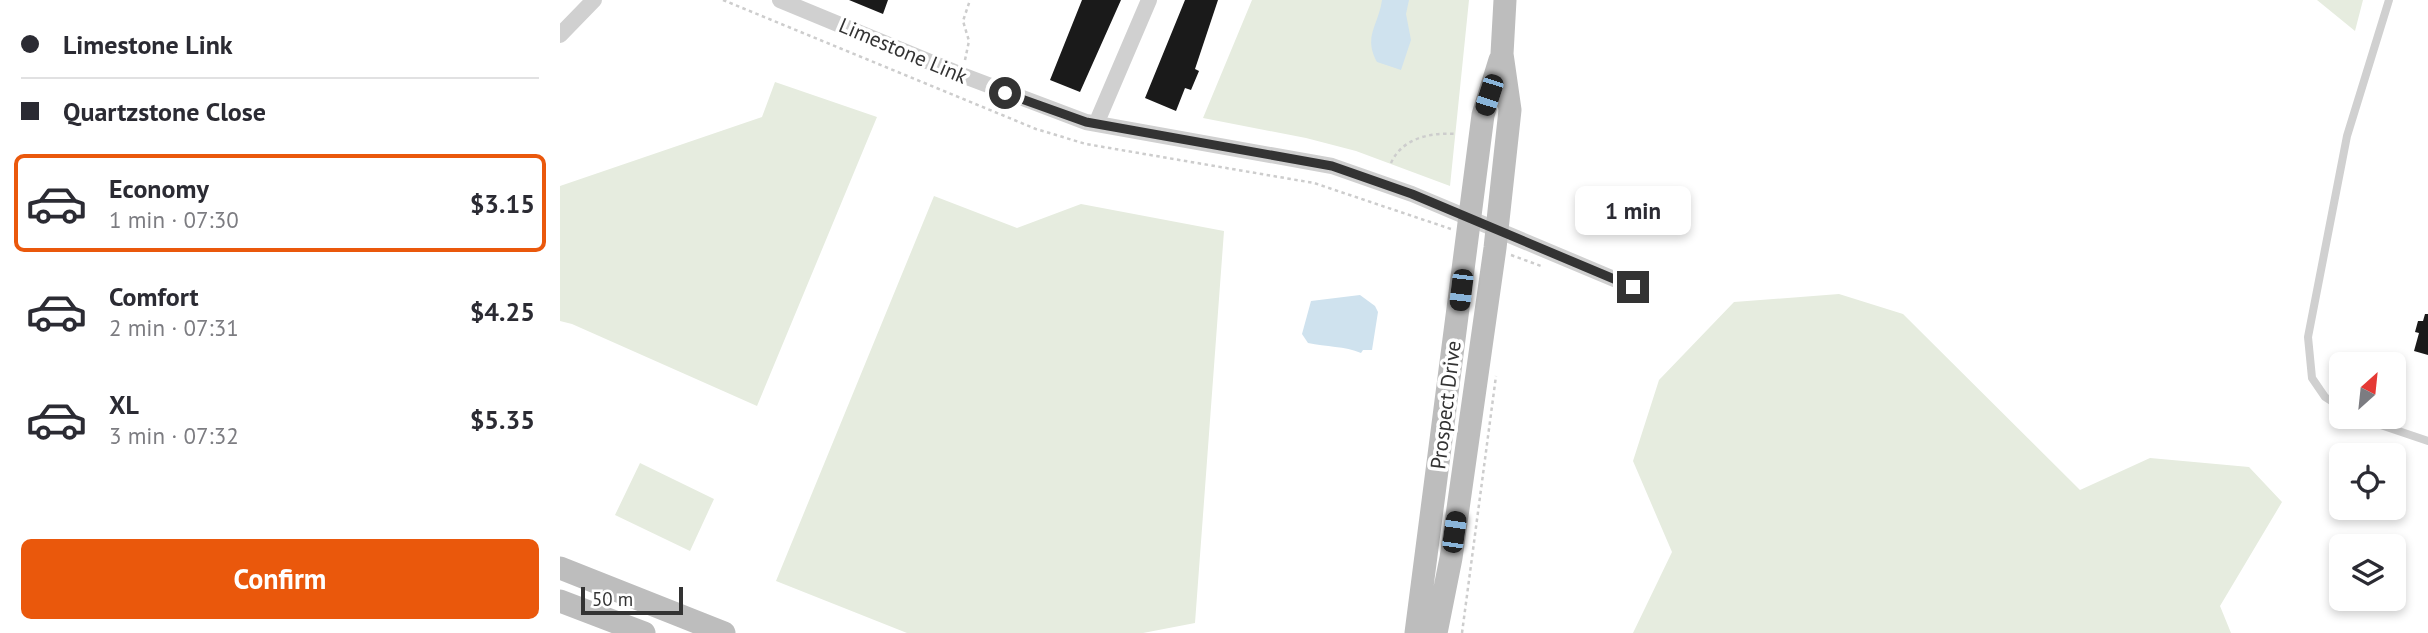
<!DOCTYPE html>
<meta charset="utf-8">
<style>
:root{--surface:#fff;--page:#f7f7f7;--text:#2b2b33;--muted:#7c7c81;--line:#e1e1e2;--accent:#ea580c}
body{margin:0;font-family:"PT Sans",sans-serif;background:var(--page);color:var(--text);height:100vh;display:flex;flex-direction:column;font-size:26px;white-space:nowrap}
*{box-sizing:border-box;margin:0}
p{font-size:23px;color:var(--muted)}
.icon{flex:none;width:38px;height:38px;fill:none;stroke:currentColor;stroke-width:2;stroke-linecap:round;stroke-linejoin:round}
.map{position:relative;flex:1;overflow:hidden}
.details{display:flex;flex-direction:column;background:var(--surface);width:560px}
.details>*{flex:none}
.banner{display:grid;align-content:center;height:154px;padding:0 21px;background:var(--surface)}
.needle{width:46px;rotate:27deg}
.controls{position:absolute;left:1769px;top:352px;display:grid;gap:14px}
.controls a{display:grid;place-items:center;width:77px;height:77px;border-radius:10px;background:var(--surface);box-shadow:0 4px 10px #0003;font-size:35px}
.scale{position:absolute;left:21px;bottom:18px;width:102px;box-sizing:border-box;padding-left:7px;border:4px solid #333;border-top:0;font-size:19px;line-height:24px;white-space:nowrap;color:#333;-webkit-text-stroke:5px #fff;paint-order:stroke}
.end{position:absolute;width:32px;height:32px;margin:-16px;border:9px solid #333;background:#fff;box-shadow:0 0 0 4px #fff}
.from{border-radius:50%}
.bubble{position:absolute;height:49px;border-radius:10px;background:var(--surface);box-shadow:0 4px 10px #0003;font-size:23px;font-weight:600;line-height:49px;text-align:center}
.car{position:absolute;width:21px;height:42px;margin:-21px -10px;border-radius:9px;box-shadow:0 0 5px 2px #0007;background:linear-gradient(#222 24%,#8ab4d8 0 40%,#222 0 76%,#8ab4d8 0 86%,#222 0)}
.banner b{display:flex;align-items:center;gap:24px;height:66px;font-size:26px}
.banner b+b{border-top:2px solid var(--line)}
.banner i{width:18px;height:18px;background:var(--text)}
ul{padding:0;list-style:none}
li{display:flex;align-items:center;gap:21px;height:98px;margin:0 14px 10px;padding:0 7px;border:4px solid transparent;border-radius:10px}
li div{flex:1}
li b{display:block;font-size:26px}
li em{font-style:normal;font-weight:600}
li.active{border-color:var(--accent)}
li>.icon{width:63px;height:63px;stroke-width:1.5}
.cta{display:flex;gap:14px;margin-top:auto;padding:14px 21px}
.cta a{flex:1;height:80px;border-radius:10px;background:var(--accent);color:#fff;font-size:28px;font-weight:600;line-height:80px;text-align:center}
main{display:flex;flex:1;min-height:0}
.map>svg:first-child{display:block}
.green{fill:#e6ecdf}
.water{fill:#cfe2ee}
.building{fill:#1a1a1a}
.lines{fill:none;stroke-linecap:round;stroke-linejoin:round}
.path{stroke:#cdcdcd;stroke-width:2.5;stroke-dasharray:3.5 3.5;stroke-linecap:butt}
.lane{stroke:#d0d0d0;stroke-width:8}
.street{stroke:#d0d0d0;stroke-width:16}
.secondary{stroke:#bdbdbd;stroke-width:23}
.route{stroke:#333;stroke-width:9}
.labels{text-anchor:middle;stroke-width:7;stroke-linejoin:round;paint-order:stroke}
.street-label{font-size:21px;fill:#333;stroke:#fff}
</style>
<main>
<section class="details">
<div class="banner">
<b><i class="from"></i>Limestone Link</b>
<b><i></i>Quartzstone Close</b>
</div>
<ul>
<li class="active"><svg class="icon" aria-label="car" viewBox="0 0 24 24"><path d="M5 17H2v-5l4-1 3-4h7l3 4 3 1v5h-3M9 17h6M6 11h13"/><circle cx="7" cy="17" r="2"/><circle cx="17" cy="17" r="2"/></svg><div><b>Economy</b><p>1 min · 07:30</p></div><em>$3.15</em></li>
<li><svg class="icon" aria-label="car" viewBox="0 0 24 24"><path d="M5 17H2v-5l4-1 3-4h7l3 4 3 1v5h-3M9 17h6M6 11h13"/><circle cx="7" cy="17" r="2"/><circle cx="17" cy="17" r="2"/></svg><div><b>Comfort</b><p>2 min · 07:31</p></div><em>$4.25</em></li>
<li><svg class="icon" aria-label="car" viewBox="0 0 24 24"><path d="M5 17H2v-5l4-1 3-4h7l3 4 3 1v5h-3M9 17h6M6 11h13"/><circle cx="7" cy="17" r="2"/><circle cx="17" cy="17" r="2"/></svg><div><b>XL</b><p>3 min · 07:32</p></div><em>$5.35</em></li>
</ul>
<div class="cta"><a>Confirm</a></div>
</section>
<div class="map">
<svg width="1868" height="633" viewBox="0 0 1868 633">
<rect width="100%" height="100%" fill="#fff"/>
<path class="green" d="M692,0h217l-19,186 -94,-35 -50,-13 -103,-20z
M1757,0h46l-8,31z
M215,82l102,35 -120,289 -185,-82 -12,-3v-135l202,-69z
M374,196l83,32 64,-24 143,27 -29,392 -52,10h-236l-131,-52z
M1279,294l64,20 177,176 70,-32 99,9 33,35 -62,104 11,27h-598l39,-81 -39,-91 26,-81 75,-78z
M80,463l74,36 -24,52 -75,-36z"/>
<path class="water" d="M822,0h27l-3,14 5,26 -10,30 -24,-8c-14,-26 1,-35 5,-62z
M800,295l15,11 3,6 -6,38h-9l-2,3c-16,-7 -35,-6 -53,-10l-6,-9 9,-33z"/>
<path class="building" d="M289,0h39l-5,14z
M522,0h39l-41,92 -30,-12z
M625,0h33l-23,69 4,2 -8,19 -6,-2 -9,23 -31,-13z
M1865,314h3v41l-14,-4 5,-18 -4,-1 3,-11h5z"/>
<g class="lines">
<path class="path" d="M163,0l313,129 50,15 228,39 137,46
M405,60l4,-19 -6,-20 7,-21
M831,163c11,-25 40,-31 66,-29
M951,255l30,11
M902,633l34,-257"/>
<path class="lane" d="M1782,408l-17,-11 -13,-19 -4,-41 39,-201 42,-136
M1794,416l74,25"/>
<path class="street" d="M220,0l179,74 127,48 246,44 80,28 221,93
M0,35l34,-35
M536,124l53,-124"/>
<path class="secondary" d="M0,568l164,65
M0,601l84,32
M856,633l67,-518 17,-55
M876,633l15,-75 44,-310 15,-138 -8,-56 3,-54"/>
</g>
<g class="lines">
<path class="route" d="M445,93l81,29 246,44 80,28 221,93"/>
</g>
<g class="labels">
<g class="street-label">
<text transform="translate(343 51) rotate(23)" y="7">Limestone Link</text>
<text transform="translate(886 405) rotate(-83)" y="7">Prospect Drive</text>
</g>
</g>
</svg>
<div class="controls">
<a><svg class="needle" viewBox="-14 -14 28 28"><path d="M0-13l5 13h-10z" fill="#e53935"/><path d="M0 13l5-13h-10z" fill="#7c7c81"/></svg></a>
<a><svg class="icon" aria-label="locate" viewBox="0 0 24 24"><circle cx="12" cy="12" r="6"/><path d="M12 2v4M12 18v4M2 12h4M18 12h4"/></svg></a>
<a><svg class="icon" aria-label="layers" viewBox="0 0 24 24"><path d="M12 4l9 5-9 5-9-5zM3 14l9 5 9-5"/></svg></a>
</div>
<div class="scale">50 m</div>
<i class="end from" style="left:445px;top:93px"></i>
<i class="end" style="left:1073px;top:287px"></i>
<div class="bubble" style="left:1015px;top:186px;width:116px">1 min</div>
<i class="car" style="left:929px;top:95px;rotate:198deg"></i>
<i class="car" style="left:901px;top:290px;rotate:187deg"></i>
<i class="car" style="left:894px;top:532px;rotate:8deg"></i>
</div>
</main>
